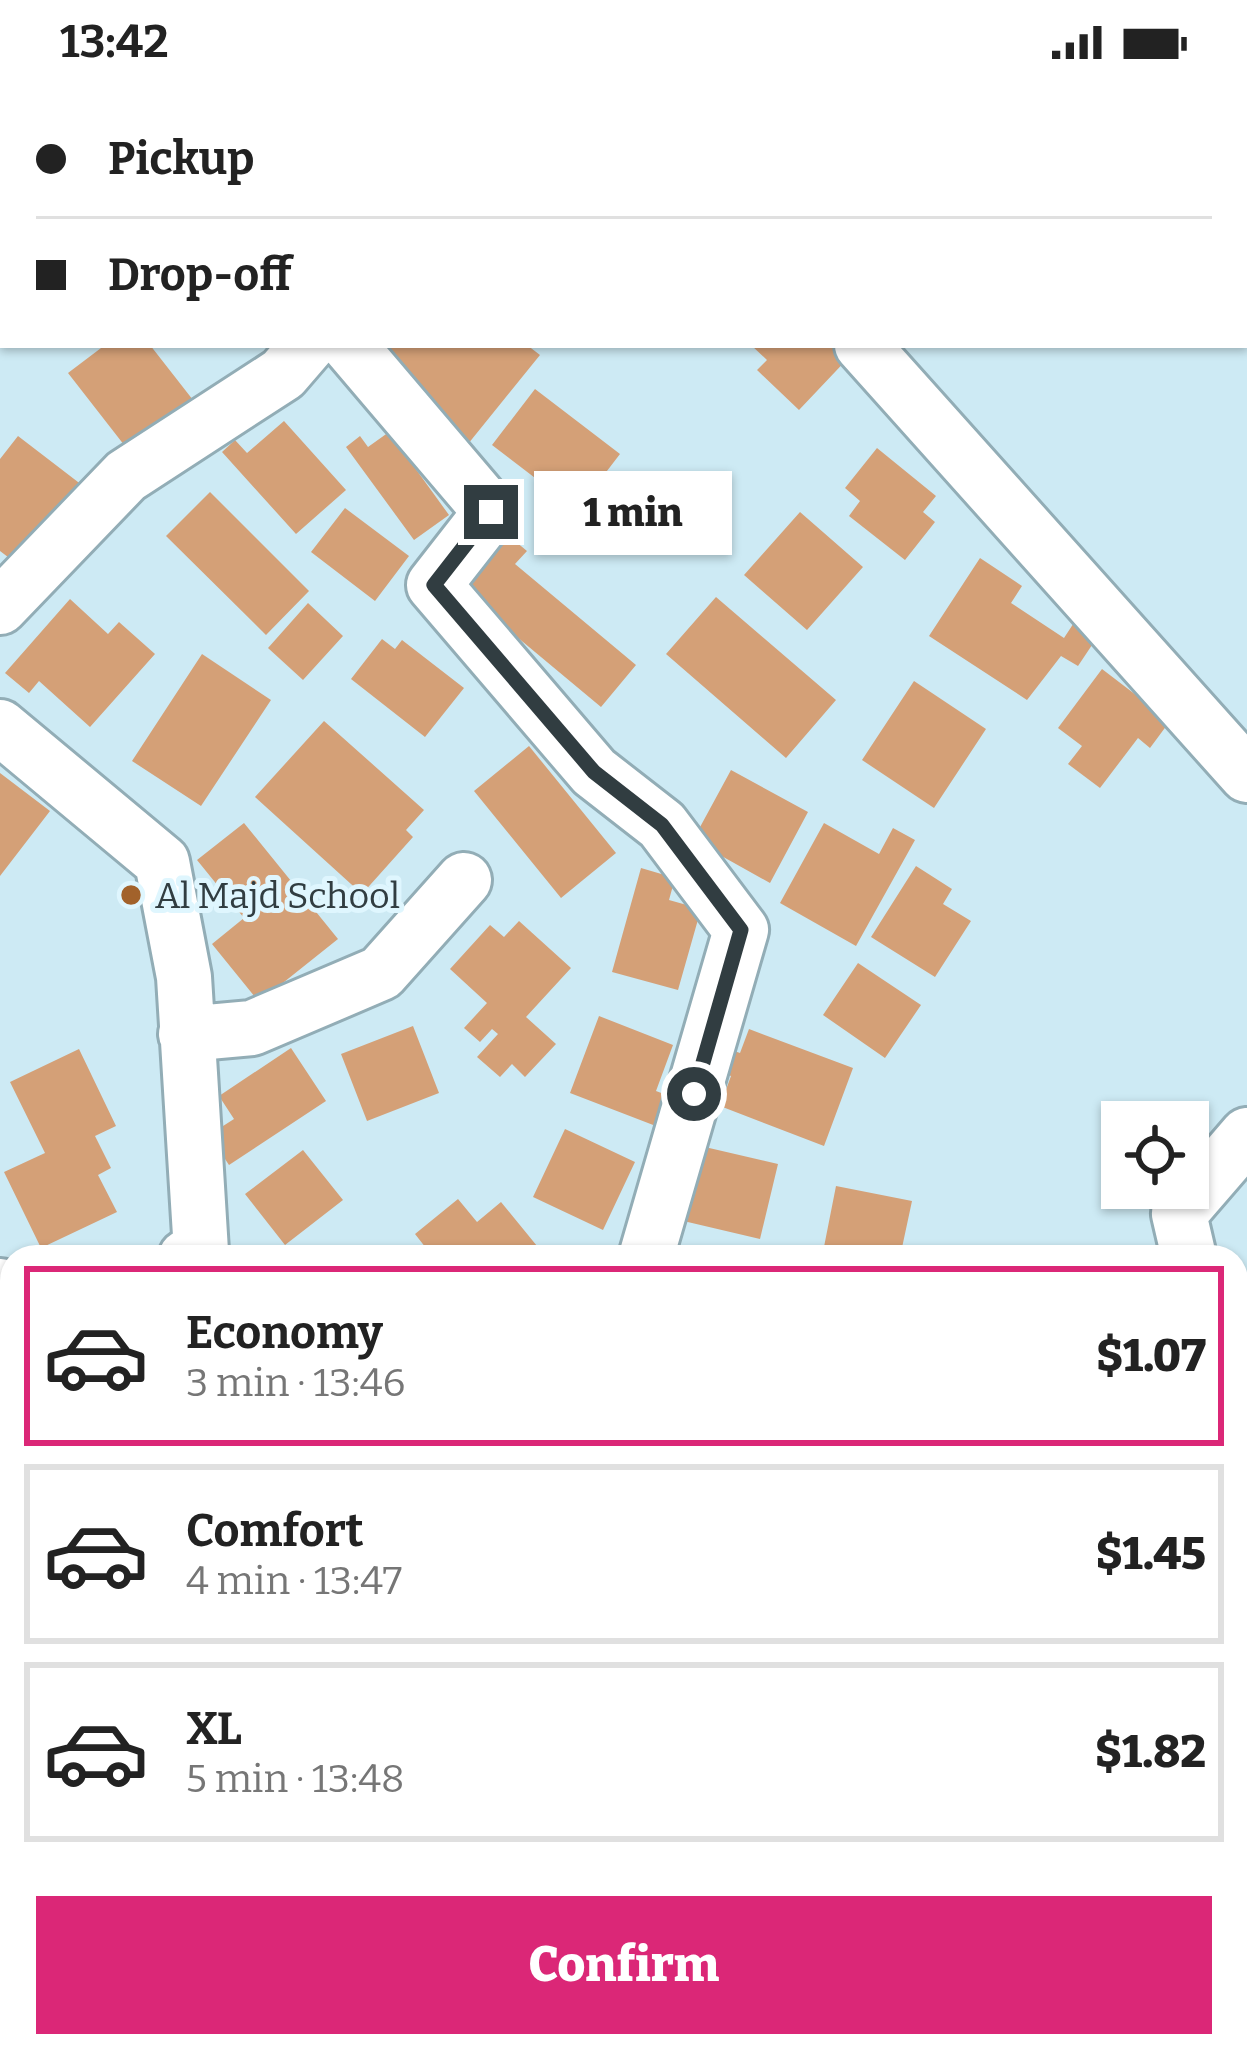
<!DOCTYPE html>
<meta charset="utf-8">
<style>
:root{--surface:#fff;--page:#f2f2f2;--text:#222;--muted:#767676;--line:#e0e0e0;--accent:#db2777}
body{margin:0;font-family:Bitter,serif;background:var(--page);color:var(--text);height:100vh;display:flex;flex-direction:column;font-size:45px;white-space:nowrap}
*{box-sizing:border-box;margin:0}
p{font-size:39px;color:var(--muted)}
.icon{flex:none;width:66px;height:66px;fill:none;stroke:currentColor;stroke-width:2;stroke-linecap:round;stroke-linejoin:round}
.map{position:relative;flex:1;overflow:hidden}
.sheet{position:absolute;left:0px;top:1161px;width:1248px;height:813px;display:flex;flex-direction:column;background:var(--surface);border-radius:36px 36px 0 0;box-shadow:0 3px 9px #0004}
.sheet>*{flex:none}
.hud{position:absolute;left:0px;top:0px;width:1248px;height:264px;box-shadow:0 3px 9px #0004;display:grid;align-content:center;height:264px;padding:0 36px;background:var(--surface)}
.fabs{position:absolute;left:1101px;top:1017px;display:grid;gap:24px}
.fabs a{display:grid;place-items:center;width:108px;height:108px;border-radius:0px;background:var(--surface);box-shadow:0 3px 9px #0004;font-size:60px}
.end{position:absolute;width:54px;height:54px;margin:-27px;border:15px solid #313d41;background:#fff;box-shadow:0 0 0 6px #fff}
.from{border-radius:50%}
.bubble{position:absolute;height:84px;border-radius:0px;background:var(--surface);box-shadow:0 3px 9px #0004;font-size:39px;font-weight:800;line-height:84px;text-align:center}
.hud b{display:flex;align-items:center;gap:42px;height:114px;font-size:45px}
.hud b+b{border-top:3px solid var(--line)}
.hud i{width:30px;height:30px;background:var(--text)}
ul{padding:21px 0 0;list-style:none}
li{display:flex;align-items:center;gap:36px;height:180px;margin:0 24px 18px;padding:0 12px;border:6px solid var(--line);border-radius:0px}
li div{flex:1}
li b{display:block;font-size:45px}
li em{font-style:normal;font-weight:800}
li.current{border-color:var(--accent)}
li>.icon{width:108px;height:108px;stroke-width:1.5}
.action{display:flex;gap:24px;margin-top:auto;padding:24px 36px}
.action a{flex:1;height:138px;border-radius:0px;background:var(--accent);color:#fff;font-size:48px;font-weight:800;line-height:138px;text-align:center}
.status{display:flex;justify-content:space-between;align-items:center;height:84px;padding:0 60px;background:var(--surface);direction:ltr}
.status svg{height:33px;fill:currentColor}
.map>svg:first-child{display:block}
.building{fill:#d4a077}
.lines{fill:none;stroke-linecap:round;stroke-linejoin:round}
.minor-casing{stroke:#92adb6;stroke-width:60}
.minor{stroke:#fff;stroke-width:54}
.route{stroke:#313d41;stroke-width:15}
.poi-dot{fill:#a2622b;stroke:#dff6fe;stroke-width:4.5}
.labels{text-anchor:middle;stroke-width:10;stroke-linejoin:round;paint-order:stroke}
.poi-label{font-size:36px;fill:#313d41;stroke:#dff6fe;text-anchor:start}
</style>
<div class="status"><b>13:42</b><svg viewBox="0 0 49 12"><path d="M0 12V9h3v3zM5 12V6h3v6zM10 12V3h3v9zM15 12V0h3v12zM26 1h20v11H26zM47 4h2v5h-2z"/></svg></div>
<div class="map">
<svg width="1247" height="1972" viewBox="0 0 1247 1972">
<rect width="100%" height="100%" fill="#cdeaf4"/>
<path class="building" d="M105,261h45l43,55 -65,50 -60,-77z
M377,261h150l13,10 -72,89z
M751,261h94l8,8 -54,57 -42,-40 10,-10z
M535,305l85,65 -43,56 -85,-65z
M284,337l62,69 -50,44 -74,-82 13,-12 12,13z
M389,348l60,83 -35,25 -68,-93 14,-11 8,11z
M18,352l73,56 -62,81 -29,-22v-92z
M877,364l59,48 -13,16 12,10 -30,38 -56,-44 11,-15 -15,-13z
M210,408l99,99 -43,44 -100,-99z
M345,424l64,48 -34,45 -64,-49z
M800,428l63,55 -56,63 -63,-55z
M497,442l30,25 -12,13 121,101 -35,42 -150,-125z
M980,474l42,28 -11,17 53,35 17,-26 23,15 -26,39 -17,-10 -34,44 -98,-64z
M716,513l120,103 -50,58 -120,-104z
M70,515l38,35 11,-12 36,32 -65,73 -51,-46 -10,12 -24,-20z
M308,519l35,33 -40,44 -35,-32z
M382,555l13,10 7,-9 62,48 -39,49 -74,-58z
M202,570l69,46 -70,106 -69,-45z
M1102,585l68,52 -20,27 -12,-10 -38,50 -32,-24 14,-18 -24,-18z
M914,597l72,48 -52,79 -72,-48z
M324,637l100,89 -18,20 7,7 -51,57 -107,-97z
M529,662l87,107 -55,45 -87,-107z
M731,686l77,42 -38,71 -77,-43z
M0,689l50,38 -50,65z
M244,739l94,116 -79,63 -47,-58 32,-26 -47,-58z
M824,739l55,31 14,-26 22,12 -59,106 -76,-43z
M916,782l36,23 -9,15 28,17 -36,56 -64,-40z
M641,784l34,10 -6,22 32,9 -23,81 -66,-18z
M519,837l52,47 -45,49 30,27 -31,33 -13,-13 -12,13 -23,-20 21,-23 -6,-5 -12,13 -16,-14 23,-25 -37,-34 40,-44 14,12z
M858,879l63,42 -36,53 -62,-43z
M599,932l74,29 -17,46 16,6 -11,31 -91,-35z
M413,942l26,67 -72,28 -26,-67z
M749,945l104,39 -29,78 -104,-40 11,-30 -22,-9 8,-22 23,8z
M291,964l35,53 -97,64 -20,-30 25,-16 -15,-23z
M79,965l37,77 -21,10 16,32 -13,7 19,37 -76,36 -37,-76 41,-19 -35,-71z
M565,1045l70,33 -32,68 -70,-33z
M692,1060l86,20 -18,75 -85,-20z
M303,1066l40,50 -58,45 -40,-51z
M836,1102l76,15 -12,56h-78z
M458,1115l19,23 24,-20 45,55h-113l-18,-23z
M12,1919v43h85l4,10h-101v-48z
M775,1962h86l3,10h-86z
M932,1962h106l8,8 -103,2z"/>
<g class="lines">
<g class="minor-casing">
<path id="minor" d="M630,0l2,3
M111,3l4,-3
M349,261l142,167 -57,73 160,187 68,53 79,105 -95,327
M862,261l385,430
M0,523l126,-131 157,-102 25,-29
M0,643l162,135 22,115 17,274 -15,6
M186,950l66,-6 129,-55 83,-93
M1189,1173l-10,-43 68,-79
M0,1202l12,32
M1236,1292l11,23
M0,1293l12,47
M1236,1600l11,-4
M0,1868l12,-4
M741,1962l2,10
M350,1972l38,-10"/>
</g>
<use href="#minor" class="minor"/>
</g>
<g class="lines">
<path class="route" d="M491,428l-57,73 160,187 68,53 79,105 -47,164"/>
</g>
<circle class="poi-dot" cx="131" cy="811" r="12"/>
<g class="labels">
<g class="poi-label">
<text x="155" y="824">Al Majd School</text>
</g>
</g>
</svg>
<div class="fabs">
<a><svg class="icon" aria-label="locate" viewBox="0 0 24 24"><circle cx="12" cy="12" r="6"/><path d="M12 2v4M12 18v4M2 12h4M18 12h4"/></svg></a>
</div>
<i class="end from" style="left:694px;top:1010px"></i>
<i class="end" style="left:491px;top:428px"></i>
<div class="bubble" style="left:534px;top:387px;width:198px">1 min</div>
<div class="hud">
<b><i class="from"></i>Pickup</b>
<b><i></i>Drop-off</b>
</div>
<section class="sheet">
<ul>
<li class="current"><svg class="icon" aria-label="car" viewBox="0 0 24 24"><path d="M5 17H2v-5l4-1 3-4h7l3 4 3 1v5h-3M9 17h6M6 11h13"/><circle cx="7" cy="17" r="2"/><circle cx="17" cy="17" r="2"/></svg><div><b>Economy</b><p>3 min · 13:46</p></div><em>$1.07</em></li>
<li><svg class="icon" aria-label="car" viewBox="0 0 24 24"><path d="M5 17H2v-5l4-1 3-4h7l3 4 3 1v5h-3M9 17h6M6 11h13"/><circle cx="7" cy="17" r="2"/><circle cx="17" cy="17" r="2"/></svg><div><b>Comfort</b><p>4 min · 13:47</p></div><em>$1.45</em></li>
<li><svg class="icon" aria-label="car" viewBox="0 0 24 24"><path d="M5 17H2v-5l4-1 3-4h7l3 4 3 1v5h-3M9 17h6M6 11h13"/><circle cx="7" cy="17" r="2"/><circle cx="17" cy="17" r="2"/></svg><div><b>XL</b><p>5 min · 13:48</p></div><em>$1.82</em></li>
</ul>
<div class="action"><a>Confirm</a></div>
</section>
</div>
